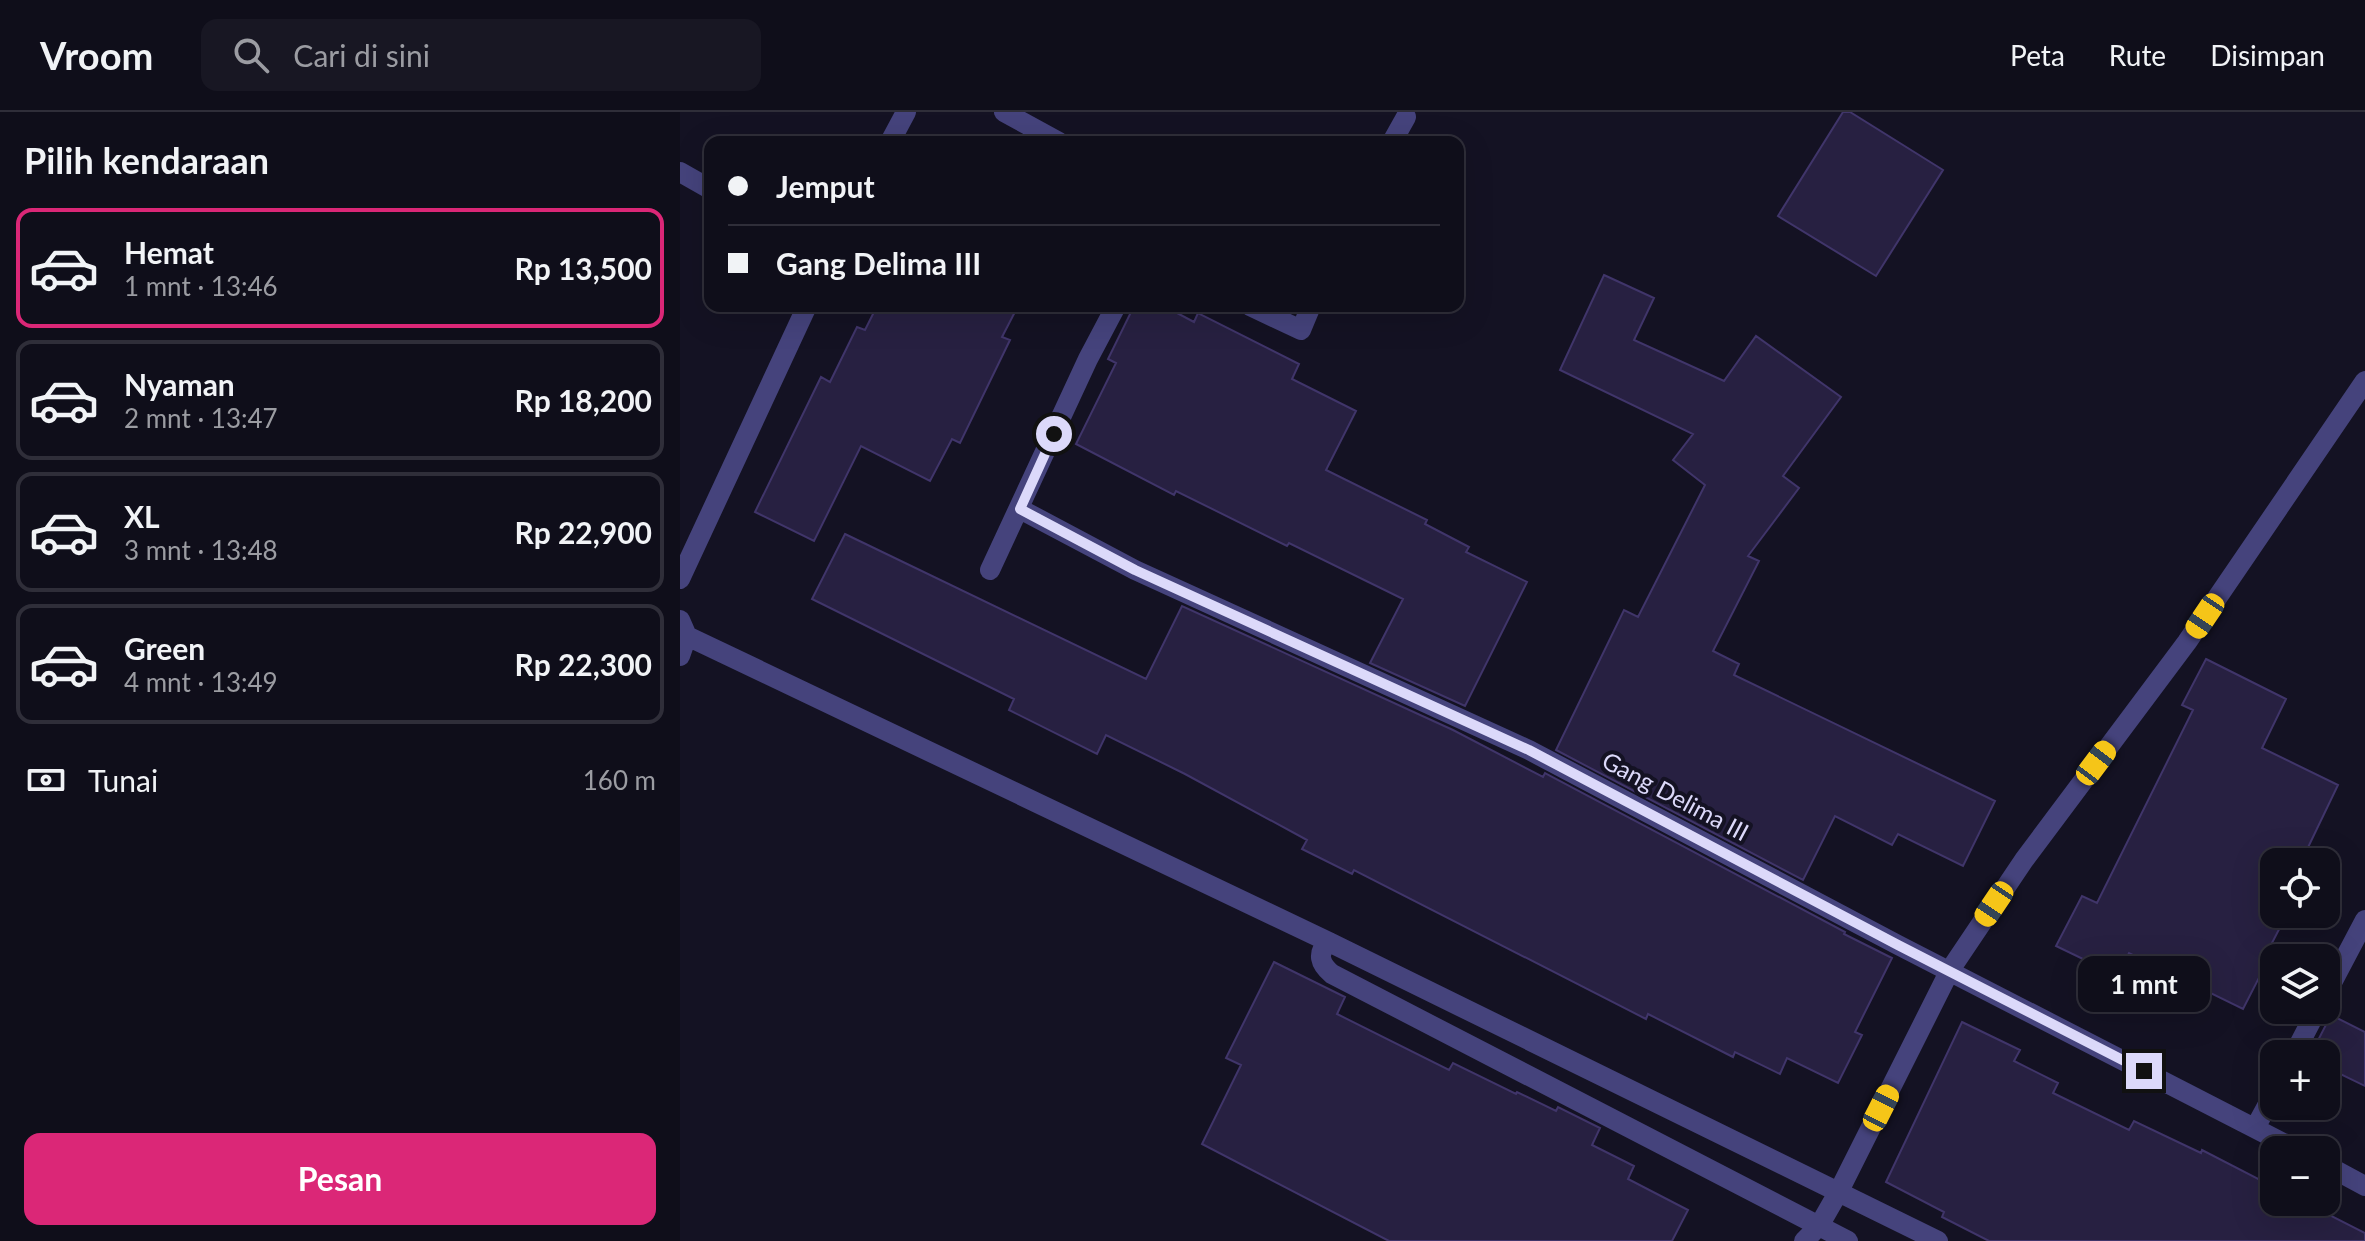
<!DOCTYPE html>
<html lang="id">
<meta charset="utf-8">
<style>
:root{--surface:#0f0e1a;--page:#181723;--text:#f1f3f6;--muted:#9b9ca2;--line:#2f2e39;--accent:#db2777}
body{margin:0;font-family:Lato,sans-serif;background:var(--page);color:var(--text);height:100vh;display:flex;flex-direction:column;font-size:30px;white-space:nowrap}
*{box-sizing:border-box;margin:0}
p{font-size:26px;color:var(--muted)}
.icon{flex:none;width:44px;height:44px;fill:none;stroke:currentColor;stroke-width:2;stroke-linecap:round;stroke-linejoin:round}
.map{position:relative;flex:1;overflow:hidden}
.sheet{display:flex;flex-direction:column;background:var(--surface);width:680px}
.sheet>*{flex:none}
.guide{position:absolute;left:24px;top:24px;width:760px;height:176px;border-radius:16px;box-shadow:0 8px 32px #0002,0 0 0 2px var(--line);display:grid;align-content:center;height:176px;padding:0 24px;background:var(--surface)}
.fabs{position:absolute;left:1580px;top:736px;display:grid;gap:16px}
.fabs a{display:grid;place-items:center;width:80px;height:80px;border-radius:16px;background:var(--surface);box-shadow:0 8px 32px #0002,0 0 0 2px var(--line);font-size:40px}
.end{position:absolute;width:36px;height:36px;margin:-18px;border:10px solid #dcd9fa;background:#111;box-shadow:0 0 0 4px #111}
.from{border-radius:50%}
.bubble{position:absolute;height:56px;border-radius:16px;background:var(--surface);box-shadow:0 8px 32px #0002,0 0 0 2px var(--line);font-size:26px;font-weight:700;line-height:56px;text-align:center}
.car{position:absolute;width:24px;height:48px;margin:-24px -12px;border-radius:10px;box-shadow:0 0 6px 2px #0007;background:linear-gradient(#f5c518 24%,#345 0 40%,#f5c518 0 76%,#345 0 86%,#f5c518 0)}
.guide b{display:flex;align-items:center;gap:28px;height:76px;font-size:30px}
.guide b+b{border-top:2px solid var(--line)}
.guide i{width:20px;height:20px;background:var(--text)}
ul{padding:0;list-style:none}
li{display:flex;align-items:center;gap:24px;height:120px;margin:0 16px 12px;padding:0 8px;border:4px solid var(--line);border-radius:16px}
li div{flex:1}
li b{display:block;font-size:30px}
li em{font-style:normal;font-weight:700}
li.on{border-color:var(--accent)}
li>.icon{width:72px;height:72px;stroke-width:1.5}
h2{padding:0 24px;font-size:36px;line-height:96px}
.pay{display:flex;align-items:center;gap:20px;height:88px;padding:0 24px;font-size:30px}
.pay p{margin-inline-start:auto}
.primary-button{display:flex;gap:16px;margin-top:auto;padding:16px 24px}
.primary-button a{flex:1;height:92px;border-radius:16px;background:var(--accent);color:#fff;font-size:32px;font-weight:700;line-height:92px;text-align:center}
header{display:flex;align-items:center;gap:48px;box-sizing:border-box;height:112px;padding:0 40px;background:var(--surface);border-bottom:2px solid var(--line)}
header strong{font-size:38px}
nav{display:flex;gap:44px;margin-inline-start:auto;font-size:28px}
.search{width:560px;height:72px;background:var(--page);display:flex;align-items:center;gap:20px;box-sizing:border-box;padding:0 28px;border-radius:16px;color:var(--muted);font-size:30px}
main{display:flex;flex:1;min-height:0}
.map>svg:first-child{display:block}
.building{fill:#272041;stroke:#40356a;stroke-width:2}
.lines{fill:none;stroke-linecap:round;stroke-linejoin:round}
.minor{stroke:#45437c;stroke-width:20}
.route{stroke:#dcd9fa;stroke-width:10}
.labels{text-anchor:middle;stroke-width:8;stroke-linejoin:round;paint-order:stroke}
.street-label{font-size:24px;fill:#dcd9fa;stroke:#141223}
</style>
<header>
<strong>Vroom</strong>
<div class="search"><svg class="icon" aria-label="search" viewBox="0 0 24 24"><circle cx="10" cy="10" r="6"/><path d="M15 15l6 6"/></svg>Cari di sini</div>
<nav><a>Peta</a><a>Rute</a><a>Disimpan</a></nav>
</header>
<main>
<section class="sheet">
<h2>Pilih kendaraan</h2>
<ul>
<li class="on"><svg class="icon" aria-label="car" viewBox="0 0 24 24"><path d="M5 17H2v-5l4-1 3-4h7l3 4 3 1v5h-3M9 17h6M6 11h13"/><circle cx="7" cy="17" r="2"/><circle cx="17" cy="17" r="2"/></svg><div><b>Hemat</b><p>1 mnt · 13:46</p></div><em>Rp 13,500</em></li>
<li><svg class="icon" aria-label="car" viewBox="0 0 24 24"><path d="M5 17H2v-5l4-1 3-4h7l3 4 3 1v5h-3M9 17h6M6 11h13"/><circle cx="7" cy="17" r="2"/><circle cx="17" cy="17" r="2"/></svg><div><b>Nyaman</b><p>2 mnt · 13:47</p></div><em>Rp 18,200</em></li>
<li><svg class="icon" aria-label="car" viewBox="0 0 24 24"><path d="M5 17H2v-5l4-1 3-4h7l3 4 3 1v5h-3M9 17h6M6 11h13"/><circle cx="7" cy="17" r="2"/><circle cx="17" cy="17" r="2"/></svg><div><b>XL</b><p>3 mnt · 13:48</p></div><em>Rp 22,900</em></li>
<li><svg class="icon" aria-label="car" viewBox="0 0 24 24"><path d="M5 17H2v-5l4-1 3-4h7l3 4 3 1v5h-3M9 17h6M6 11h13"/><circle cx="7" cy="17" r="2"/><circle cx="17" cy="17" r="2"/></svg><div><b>Green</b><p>4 mnt · 13:49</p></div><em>Rp 22,300</em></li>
</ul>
<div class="pay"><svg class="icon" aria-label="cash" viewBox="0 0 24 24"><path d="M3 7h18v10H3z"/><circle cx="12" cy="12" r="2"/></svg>Tunai<p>160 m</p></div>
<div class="primary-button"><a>Pesan</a></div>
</section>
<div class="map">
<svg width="1685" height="1129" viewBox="0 0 1685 1129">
<rect width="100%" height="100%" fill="#141223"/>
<path class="building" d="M1163,0h7l93,58 -67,106 -98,-60z
M924,163l50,23 -20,42 90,41 32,-45 85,61 -58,79 16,12 -51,68 11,5 -46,90 26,13 -5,11 261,126 -32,65 -65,-32 -6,11 -57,-29 -32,64 -247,-130 68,-140 14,7 67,-132 -32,-25 20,-26 -133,-64z
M197,194h141l-16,31 8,3 -50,103 -8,-4 -22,42 -69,-35 -47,95 -59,-29 66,-135 9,5 27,-55 8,3z
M454,194h30l30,16 4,-9 101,51 -7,15 64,32 -30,59 101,50 -2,4 44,23 -3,5 61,30 -62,124 -95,-43 33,-64 -114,-56 -2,3 -111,-55 -2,4 -98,-51 40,-81 -8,-4z
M165,422l301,145 36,-73 271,124 90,47 2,-4 300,159 -1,2 48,24 -37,74 7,3 -24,48 -51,-25 -7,16 -45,-22 -2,5 -85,-43 -2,5 -292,-149 -2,4 -50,-25 5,-9 -122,-66 -79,-39 -9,19 -88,-44 5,-11 -202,-100z
M1526,547l80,40 -24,49 76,37 -37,77h-27v52h13l-27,52 4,2 -21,41 -114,-56 -11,23 -62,-30 26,-50 15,7 96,-193 -11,-5z
M594,850l71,35 -8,17 112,56 4,-7 63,31 1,-2 39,19 2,-4 42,21 -8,17 42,21 -6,13 60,31 -16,31h-283l-187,-97 39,-79 -15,-7z
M1651,903l34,17v54l-39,-19v-13h-15z
M1282,910l58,28 -6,11 44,22 -5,10 76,37 5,-9 67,32 1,-3 72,37v15h30l61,31v8h-376l-47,-24 2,-5 -58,-30z"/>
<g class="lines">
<path class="minor" d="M324,0l55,30
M210,30l16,-30
M712,30l14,-25
M0,60l30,17
M570,194l51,24 10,-24
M340,397l115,61 394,180 369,195 399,205
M310,458l98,-211 28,-53
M0,467l127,-273
M0,508l7,16 -7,20
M7,524l642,306 609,299
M649,830c-13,11 -9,22 3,32l516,267
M1646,882l39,-74
M1614,942l23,-44
M1575,1016l19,-35
M1646,1053l39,21
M1124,1129l15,-15 20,-35 111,-221 74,-110 163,-218 178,-261"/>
</g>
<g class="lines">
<path class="route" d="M374,322l-34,75 115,61 394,180 369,195 246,126"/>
</g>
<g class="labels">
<g class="street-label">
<text transform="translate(995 685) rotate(28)" y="8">Gang Delima III</text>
</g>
</g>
</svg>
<div class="fabs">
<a><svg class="icon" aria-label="locate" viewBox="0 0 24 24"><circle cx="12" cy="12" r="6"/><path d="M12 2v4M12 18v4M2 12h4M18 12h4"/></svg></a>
<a><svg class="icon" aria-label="layers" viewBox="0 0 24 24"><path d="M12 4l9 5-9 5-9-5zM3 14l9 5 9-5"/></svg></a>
<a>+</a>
<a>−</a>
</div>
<i class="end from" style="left:374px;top:322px"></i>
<i class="end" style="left:1464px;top:959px"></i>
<div class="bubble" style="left:1398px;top:844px;width:132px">1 mnt</div>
<i class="car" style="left:1525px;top:504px;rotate:214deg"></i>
<i class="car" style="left:1416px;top:651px;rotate:37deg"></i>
<i class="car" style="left:1314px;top:792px;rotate:214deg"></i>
<i class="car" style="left:1201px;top:996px;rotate:27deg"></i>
<div class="guide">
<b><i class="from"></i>Jemput</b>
<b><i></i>Gang Delima III</b>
</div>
</div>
</main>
